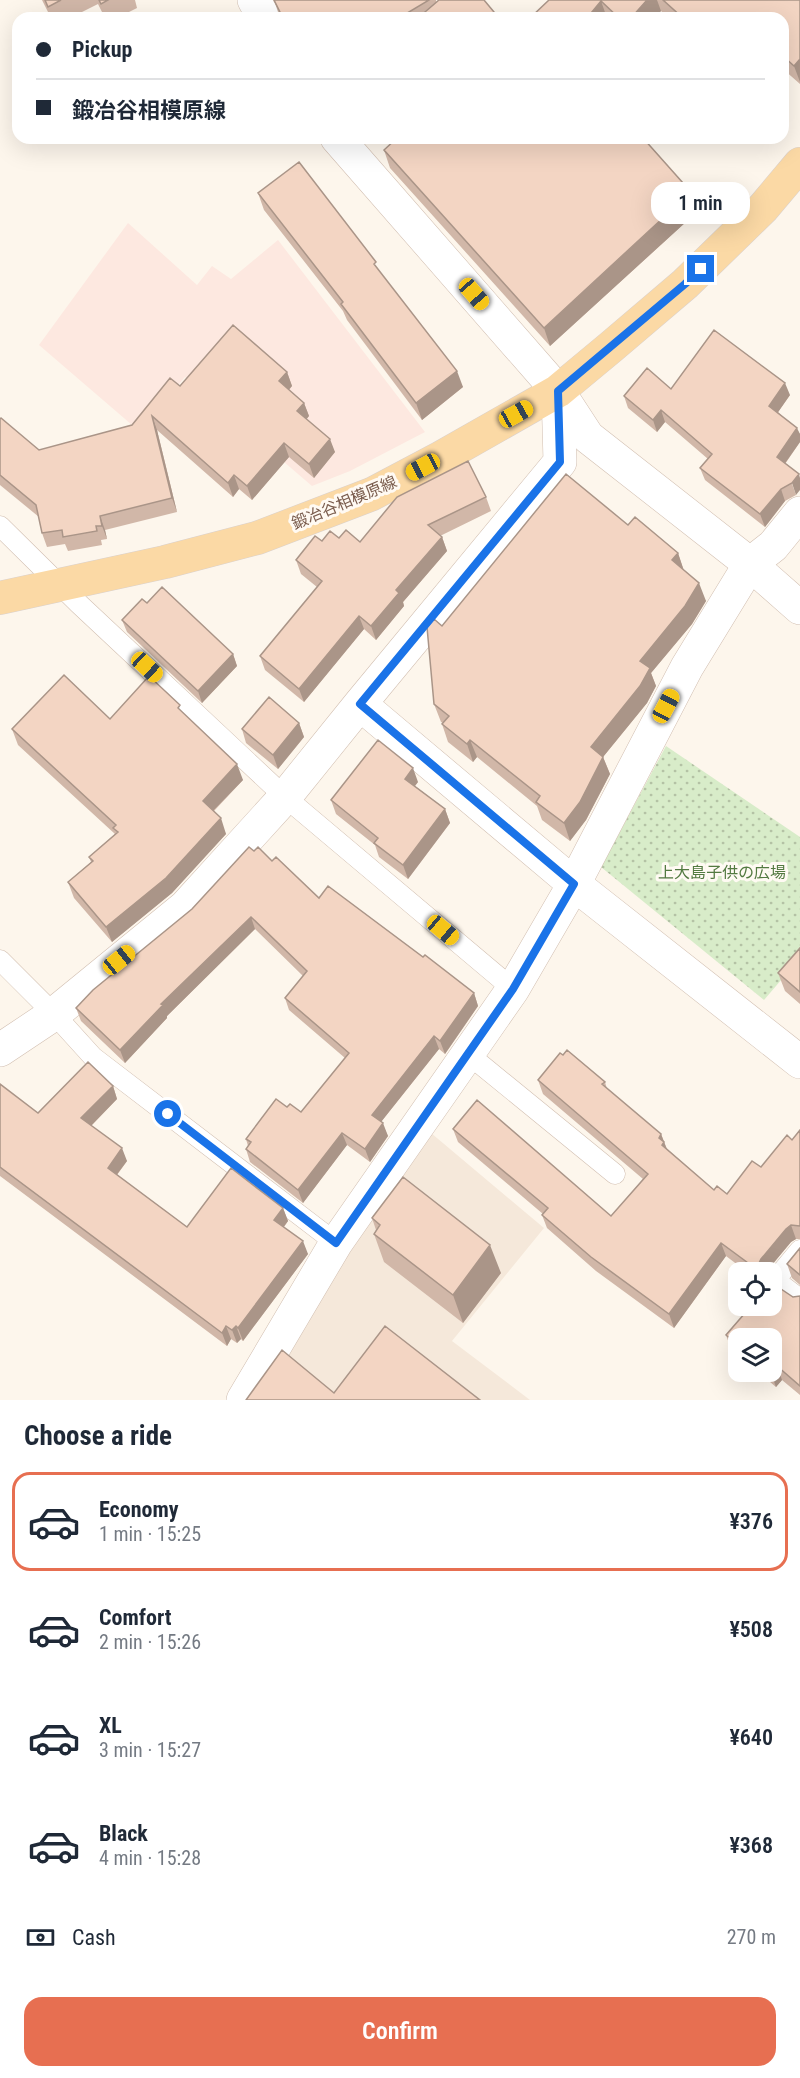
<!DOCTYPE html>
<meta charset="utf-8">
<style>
:root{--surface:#fff;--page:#f6f6f7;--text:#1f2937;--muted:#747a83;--line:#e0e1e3;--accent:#e76f51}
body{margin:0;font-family:"Roboto Condensed","Noto Sans JP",sans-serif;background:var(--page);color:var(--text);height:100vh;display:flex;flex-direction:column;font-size:22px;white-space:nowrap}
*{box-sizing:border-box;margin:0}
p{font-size:20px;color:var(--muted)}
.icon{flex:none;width:33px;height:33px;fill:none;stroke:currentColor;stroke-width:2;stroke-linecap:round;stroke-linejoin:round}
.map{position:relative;height:1400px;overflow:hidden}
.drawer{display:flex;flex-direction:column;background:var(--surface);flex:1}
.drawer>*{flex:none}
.banner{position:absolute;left:12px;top:12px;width:777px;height:132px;border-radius:18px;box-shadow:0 6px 24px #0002;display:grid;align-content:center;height:132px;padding:0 24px;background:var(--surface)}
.fabs{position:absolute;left:728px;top:1262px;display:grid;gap:12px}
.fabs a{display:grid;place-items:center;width:54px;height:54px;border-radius:12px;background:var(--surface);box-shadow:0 6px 24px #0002;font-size:30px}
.end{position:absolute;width:27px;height:27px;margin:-14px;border:8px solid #1a73e8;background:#fff;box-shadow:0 0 0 3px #fff}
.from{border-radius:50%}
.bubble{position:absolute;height:42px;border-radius:18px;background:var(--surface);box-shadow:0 6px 24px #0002;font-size:20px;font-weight:600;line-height:42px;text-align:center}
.car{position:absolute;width:18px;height:36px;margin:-18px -9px;border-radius:8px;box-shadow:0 0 4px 2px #0007;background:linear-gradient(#f5c518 24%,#345 0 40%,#f5c518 0 76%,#345 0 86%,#f5c518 0)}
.banner b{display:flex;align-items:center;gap:21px;height:57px;font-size:22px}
.banner b+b{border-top:2px solid var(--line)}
.banner i{width:15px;height:15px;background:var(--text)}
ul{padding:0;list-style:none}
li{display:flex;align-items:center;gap:18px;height:99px;margin:0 12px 9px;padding:0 12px;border:3px solid transparent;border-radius:18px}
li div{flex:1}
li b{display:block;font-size:22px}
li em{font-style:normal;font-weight:600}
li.on{border-color:var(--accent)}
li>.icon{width:54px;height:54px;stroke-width:1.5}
h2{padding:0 24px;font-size:27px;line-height:72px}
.pay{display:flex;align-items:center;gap:15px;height:66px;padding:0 24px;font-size:22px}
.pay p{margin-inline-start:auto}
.action{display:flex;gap:12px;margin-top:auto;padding:12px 24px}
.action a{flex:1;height:69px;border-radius:18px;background:var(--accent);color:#fff;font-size:24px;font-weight:600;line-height:69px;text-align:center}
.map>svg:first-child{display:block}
.residential{fill:#f5e8da}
.commercial{fill:#fde8e0}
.green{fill:url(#green-dots)}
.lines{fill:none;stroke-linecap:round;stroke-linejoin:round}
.service-casing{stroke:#d1beb0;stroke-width:21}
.minor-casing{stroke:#d1beb0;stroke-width:34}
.tertiary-casing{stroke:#d1beb0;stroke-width:34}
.primary-casing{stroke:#dad1cd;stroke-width:34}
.service{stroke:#fff;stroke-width:20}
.minor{stroke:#fff;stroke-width:33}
.tertiary{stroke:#fff;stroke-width:33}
.primary{stroke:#fbd9a5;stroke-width:33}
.wall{fill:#d1b7a8}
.shaded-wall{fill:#aa9588}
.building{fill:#f3d5c3;stroke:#aa9588;stroke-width:1.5}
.route{stroke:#1a73e8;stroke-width:8}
.labels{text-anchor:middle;stroke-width:6;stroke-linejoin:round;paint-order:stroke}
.street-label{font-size:16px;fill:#7a5c4d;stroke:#fffaf3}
.park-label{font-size:16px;fill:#537a41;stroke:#fffaf3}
</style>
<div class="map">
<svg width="800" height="1400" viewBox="0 0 800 1400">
<defs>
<pattern id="green-dots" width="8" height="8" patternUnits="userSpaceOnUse" patternTransform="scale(1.5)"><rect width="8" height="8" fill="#d8ecc9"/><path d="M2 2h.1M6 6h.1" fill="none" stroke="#b4c2a5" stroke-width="1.8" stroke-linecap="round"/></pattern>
</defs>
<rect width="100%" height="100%" fill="#fdf6ec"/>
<path class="residential" d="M431,1133l113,95 -92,113 78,59h-211l-43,-32 66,-112z"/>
<path class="commercial" d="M128,223l69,62 15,-19 19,13 47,-39 147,192 -75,39 -38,15 -127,-109 -46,54 -100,-86z"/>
<path class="green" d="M666,746l134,91v121l-36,42 -163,-133z"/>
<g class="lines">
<g class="service-casing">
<path id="service" d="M0,526l78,77 207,194 228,192
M0,960l54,54 39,43 243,186
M468,1054l147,120
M800,1250l-25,30 25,19"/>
</g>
<g class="minor-casing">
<path id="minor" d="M254,0l10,18
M360,704l214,180 226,178
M0,1050l54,-36 131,-107 100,-110 75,-93 200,-242 -2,-71 -221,-253
M243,1400l93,-157 177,-254 61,-105 113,-217 63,-103 23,-18 27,-33"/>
</g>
<g class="tertiary-casing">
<path id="tertiary" d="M558,391l30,46 162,127 50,44"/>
</g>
<g class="primary-casing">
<path id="primary" d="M0,598l165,-36 92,-24 115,-44 68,-36 118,-67 53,-44 74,-63 78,-76 37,-44"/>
</g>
<use href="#service" class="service"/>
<use href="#minor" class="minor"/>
<use href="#tertiary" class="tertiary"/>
<use href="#primary" class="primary"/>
</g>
<path class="wall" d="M42,0h93l2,8 -20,10h-12l-7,-14 -28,14h-19z
M274,0h162v2l63,16h-219z
M549,0h251v84l-17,-15v-51h-114l-8,-7 -7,7h-124z
M384,150l307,42 7,19 -148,135 -160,-178z
M258,193l121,78 84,116 -41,33 -75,-100 -4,-9 -79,-101z
M287,372l5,14 -3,4 15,13 5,13 -3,3 29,33 -21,26 -25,-21 -37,43 -13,-11 -6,8 -76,-67 20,82 -72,18 2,9 -6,1 1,5 -34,6 -3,-7 -18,3 -5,-14 -3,-16 -39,-32v-66l39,31 93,-25 48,-39z
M671,389l119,6 -12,17 22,22v8l-15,22 11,31 -11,6 -20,26 -60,-47 -5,-12 8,-9 -43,-37 -8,10 -29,-24 -4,-12z
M486,497l5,14 -51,25 2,1 5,14 -44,51 1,4 -28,34 -12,-11 -60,73 -39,-32 -5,-14 57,-69 -16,-13 -5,-14 26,-19 17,-3 21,4z
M628,525l50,28 6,18 22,30 -14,23 -41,49 5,13 -9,17 -44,54 7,17 -24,46 -16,21 -28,-21 -5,-14 -60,-49 -4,5 -25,-20 -6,-18 1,-1 -2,-1 -7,-18 8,-78z
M147,603l86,51 4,12 -35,37 -75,-71 -5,-12z
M183,713l60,67 -29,31 12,23 -54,59 -60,49 -38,-44 -6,-16 23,-20 -2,-5 26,-23 -97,-89 -6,-16z
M299,723l5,14 -26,32 -32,-26 -4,-14z
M418,782l-3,4 30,23 5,14 -42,56 -29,-22 -4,-12 -39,-31 -5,-14z
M254,851l18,10 47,37 104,59 51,36 4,13 -33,48 -6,-5 -58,73 7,14 -18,26 -23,-17 -44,58 -53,-41 -4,-13 2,-3 -2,-7 41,-32 14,5 44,-54 -56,-48 -4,-12 18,-22 -48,-47 -88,87v2l-42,45 -44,-42 -5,-13 116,-99z
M800,948v56l-15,-13 -7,-18z
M538,1080l67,2 2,7 54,45 6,15 47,41 13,4 34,-27 31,-27 8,-10v109h-4l-5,3 -25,30h-19l-21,-16 -52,72 -78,-57 -49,-43 -5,-13 1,-1 -85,-72 -5,-13 158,87 32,-37 -100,-85z
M0,1084l38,29 75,-27 4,13 -26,27 36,35 -10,14 70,52 96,-19 5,13 -4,6 24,27 -65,87 -2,-2 -4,4 -6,-4 -4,7 -227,-170z
M372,1218l129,55 -38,50 -79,-61 -10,-28 2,-4z
M800,1248v37l-8,-7 -5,-14z
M800,1296v99l-18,-15 -6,7 -19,-16h14l-33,-33v17l-7,-6 -5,-14 67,-38z"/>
<path class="shaded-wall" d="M647,0h10l4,11 -7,7h-23z
M601,1l6,17h-20z
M800,59v23l-6,-16z
M691,192l7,19 -148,135 -6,-18z
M457,371l6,16 -41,33 -6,-17z
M287,372l5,14 -8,9 -5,-14z
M785,383l5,12 -16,23 -5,-12z
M304,403l5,13 -7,9 -5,-14z
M661,410l4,12 -8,10 -4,-12z
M152,416l5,14 20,82 -5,-14z
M797,428l3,6v8l-19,27 -4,-12z
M330,439l5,13 -21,26 -5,-14z
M284,443l5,14 -37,43 -5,-14z
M799,474l1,4v12l-4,5 -4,-12z
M234,475l5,14 -6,8 -5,-14z
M781,489l4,12 -20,26 -5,-13z
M100,516l5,14 2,9 -5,-13z
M442,537l5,14 -44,51 1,4 -28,34 -5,-14 25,-36z
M678,553l6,18 -12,-11z
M699,583l7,18 -14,23 -41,49 5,13 -9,17 -44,54 7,17 -24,46 -16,21 -6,-18 27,-76 49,-86z
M359,616l5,13 -60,73 -5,-13z
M233,654l4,12 -35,37 -4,-12z
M299,723l5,14 -26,32 -5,-14z
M470,740l7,17 -4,5 -6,-18z
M237,764l6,16 -35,36 -5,-15z
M413,768l5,14 -8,10 -5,-13z
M445,809l5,14 -42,56 -5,-14z
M221,818l5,16 -54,59 -60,49 -6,-15z
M251,917l4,12 -88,87v2l-42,45 -5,-13 41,-46z
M474,993l4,13 -33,48 -5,-13z
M434,1036l5,13 -62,78 -5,-12z
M113,1086l4,13 -31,32 -5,-13z
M383,1123l5,13 -18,26 -5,-13z
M342,1133l5,12 -44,58 -5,-13z
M661,1134l8,21 -2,3 -8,-20z
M122,1148l5,13 -15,20 -4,-13z
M283,1208l5,13 -9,12 -5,-13z
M791,1225l5,14 -5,3 -25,30h-7l-1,-7 3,-6 25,-30z
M303,1241l5,13 -65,87 -5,-13z
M721,1243l5,13 -52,72 -5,-14z
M490,1245l11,28 -38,50 -10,-28z
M226,1326l5,13 -4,7 -5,-13z
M236,1326l5,13 -4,4 -5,-13z
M777,1366l5,14 -6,7 -5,-14z"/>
<path class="building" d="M45,0h16l-13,7z
M99,0h9l-7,4z
M274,0h155l-30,18h-116z
M439,0h45l15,18h-69l-5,-6z
M549,0h98l-16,18h-12l-18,-17 -14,17h-57z
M663,0h137v59l-6,7 -11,-10v-38h-100z
M397,138h246l48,54 -147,136 -160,-178z
M299,162l77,100 -2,2 83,107 -41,32 -75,-99 2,-2 -85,-109z
M233,325l54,47 -8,9 25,22 -7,8 33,28 -21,25 -25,-21 -37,43 -13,-11 -6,8 -76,-67 20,82 -72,18 2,10h-6l1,5 -34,6 -1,-7 -20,3 -6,-28 -36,-30v-56l1,-1 38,32 93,-25 38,-47 10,8z
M714,330l71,53 -16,23 28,22 -20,29 22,17 -7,9 -11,6 -21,25 -60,-46 12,-14 -51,-44 -8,10 -29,-24 23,-28 24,21z
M468,461l18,36 -58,28 14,12 -46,53 3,3 -28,33 -12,-10 -60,73 -39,-33 62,-75 -26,-21 19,-24 7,5 8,-10 9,7 7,-8 14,12 37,-45z
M566,474l62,51 7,-8 43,36 -6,7 27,23 -14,23 -45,55 10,7 -10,18 -49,61 12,10 -23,45 -16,21 -28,-21 4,-6 -70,-56 -3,4 -25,-20 7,-8 -15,-12 -7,-77 7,-8 8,7z
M162,587l71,67 -35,37 -76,-71 20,-21 5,4z
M64,675l46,44 39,-43 31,29 -2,3 59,56 -34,37 18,17 -55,60 -60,49 -38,-45 25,-21 -4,-4 29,-25 -5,-4 3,-3 -104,-96z
M269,697l30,26 -26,32 -31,-26z
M378,740l35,28 -8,11 40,30 -42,56 -29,-22 4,-5 -47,-38z
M249,847l5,4 4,-4 14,14 4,-4 43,41 9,-12 95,71 2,-2 49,38 -34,48 -6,-5 -62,79 11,8 -18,26 -23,-16 -44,57 -52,-41 5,-7 -5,-3 30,-40 11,8 3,-3 11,8 48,-59 -64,-55 22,-27 -56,-54 -90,87 2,1 -43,45 -44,-42 17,-18 99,-81z
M800,948v44l-22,-19z
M567,1050l38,32 -3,2 59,50 -2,4 5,4 -2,3 52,45 3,-4 10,8 25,-33 9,6 26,-32 5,5 8,-10v96l-9,-1 -5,4 -25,30 -3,6 1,6 -38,-28 -52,71 -78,-57 -49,-42 6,-7 -95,-79 24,-29 134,116 37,-42 -110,-94 22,-27 3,2z
M88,1062l25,24 -32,32 41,30 -14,20 79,59 44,-59 52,40 -9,12 29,21 -65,87 -2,-2 -4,4 -6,-4 -4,7 -222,-166v-83l38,29z
M403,1177l87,68 -37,50 -79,-61 6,-9 -8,-7z
M800,1248v27l-13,-11z
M771,1283h1l21,14 7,-1v90l-23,-20 -6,7 -3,-2h3v-33h-33v7l-12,-10 26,-30h19z
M385,1326l95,74h-234l36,-50 52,43z"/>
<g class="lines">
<path class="route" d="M168,1114l168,129 177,-254 61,-105 -214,-180 200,-242 -2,-71 127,-107 16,-15"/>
</g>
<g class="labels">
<g class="street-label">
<text transform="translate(344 502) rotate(-23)" y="6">鍛冶谷相模原線</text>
</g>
<g class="park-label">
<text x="722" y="878">上大島子供の広場</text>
</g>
</g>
</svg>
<div class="fabs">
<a><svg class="icon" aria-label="locate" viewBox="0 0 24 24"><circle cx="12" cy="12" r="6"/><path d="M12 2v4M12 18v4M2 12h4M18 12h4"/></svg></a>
<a><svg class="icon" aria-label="layers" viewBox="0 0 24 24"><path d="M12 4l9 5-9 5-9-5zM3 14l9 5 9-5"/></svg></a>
</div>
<i class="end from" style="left:168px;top:1114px"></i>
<i class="end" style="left:701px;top:269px"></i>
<div class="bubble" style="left:651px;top:182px;width:99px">1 min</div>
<i class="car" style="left:474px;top:294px;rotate:139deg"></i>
<i class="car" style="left:516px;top:414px;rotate:61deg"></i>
<i class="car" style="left:423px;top:467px;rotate:242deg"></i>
<i class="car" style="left:147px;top:667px;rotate:133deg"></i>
<i class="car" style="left:666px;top:706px;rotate:28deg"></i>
<i class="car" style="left:443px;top:930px;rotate:130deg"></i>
<i class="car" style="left:119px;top:960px;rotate:51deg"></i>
<div class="banner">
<b><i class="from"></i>Pickup</b>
<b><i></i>鍛冶谷相模原線</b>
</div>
</div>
<section class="drawer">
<h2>Choose a ride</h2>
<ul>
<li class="on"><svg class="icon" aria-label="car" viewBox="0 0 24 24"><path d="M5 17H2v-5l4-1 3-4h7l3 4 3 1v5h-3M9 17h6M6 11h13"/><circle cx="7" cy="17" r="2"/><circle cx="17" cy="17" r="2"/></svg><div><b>Economy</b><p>1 min · 15:25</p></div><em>¥376</em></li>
<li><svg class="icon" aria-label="car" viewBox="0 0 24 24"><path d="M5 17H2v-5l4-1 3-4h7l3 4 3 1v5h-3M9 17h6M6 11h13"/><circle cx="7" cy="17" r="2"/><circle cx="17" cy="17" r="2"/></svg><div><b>Comfort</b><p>2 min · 15:26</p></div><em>¥508</em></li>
<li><svg class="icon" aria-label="car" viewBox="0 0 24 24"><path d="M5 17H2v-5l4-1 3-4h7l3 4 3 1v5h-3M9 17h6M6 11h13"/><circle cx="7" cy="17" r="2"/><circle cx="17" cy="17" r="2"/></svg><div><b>XL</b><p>3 min · 15:27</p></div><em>¥640</em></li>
<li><svg class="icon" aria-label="car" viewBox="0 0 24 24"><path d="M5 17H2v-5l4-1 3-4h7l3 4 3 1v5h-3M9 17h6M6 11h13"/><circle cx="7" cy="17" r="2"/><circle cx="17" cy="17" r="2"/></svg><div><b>Black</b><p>4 min · 15:28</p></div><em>¥368</em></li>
</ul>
<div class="pay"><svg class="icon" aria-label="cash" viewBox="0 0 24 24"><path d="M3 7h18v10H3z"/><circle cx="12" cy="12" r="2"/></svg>Cash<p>270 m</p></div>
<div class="action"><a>Confirm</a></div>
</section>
